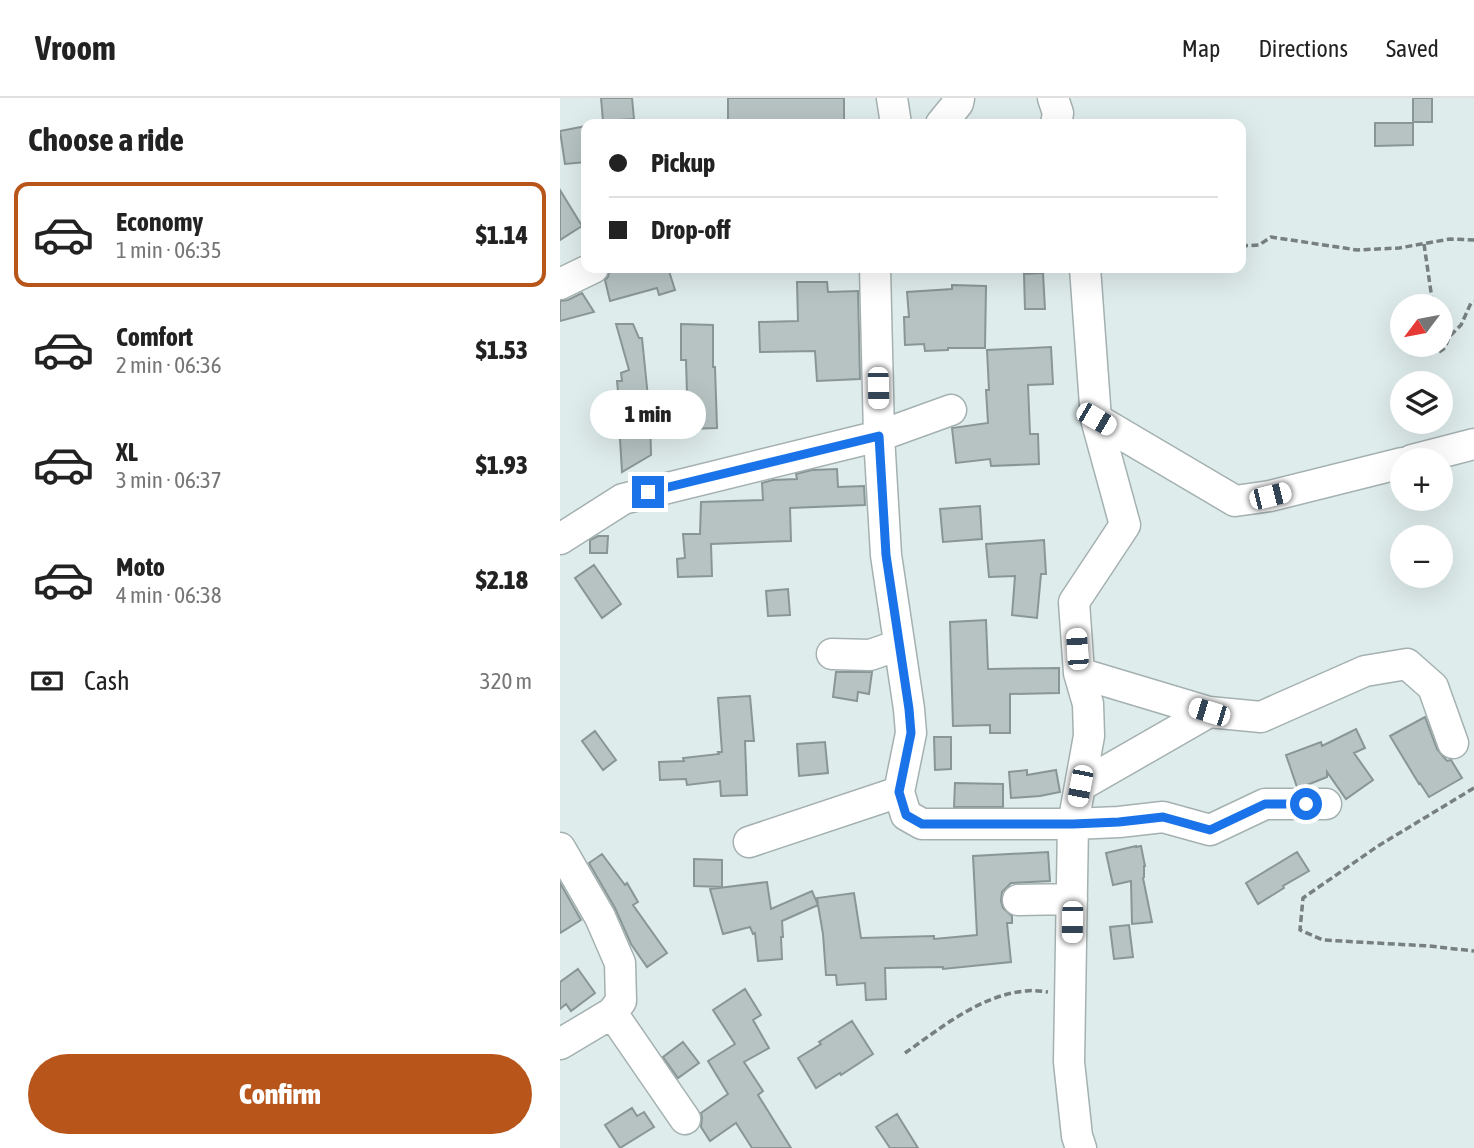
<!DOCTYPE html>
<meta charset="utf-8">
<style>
:root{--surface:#fff;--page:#f2f2f2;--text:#222;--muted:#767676;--line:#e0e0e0;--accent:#b7551b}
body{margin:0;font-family:"Asap Condensed",sans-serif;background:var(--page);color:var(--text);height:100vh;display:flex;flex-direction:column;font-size:26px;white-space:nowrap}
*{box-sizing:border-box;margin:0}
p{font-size:23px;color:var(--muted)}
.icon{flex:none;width:38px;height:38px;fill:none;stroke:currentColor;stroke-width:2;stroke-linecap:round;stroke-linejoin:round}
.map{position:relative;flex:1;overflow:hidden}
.side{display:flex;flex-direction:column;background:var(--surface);width:560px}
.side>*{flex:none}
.guide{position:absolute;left:21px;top:21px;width:665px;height:154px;border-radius:14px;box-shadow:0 7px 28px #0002;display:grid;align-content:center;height:154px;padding:0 28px;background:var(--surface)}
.needle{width:46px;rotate:238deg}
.buttons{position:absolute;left:830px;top:196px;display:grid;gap:14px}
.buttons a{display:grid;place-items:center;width:63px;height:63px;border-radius:50%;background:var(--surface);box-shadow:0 7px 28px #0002;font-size:35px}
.end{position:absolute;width:32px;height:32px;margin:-16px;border:9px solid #1a73e8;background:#fff;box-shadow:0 0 0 4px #fff}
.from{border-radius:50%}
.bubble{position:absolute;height:49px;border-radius:24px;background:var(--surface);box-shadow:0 7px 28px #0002;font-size:23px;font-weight:800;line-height:49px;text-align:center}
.car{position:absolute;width:21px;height:42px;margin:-21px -10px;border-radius:9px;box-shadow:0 0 5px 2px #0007;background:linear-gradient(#fff 24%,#345 0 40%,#fff 0 76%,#345 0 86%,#fff 0)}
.guide b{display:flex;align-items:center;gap:24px;height:66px;font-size:26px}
.guide b+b{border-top:2px solid var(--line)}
.guide i{width:18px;height:18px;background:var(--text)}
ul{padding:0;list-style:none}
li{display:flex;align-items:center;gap:21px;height:105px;margin:0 14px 10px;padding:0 14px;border:4px solid transparent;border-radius:14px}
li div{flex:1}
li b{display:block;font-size:26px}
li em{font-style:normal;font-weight:800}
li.on{border-color:var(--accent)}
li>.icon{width:63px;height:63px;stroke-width:1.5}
h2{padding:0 28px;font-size:32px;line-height:84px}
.pay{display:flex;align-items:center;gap:18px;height:77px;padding:0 28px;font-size:26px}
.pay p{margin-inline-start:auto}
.action{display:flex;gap:14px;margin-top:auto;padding:14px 28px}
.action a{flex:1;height:80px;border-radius:42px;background:var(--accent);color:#fff;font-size:28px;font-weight:800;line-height:80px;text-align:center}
header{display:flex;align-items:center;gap:42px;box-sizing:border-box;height:98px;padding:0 35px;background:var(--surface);border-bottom:2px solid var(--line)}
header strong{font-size:33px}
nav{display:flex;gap:38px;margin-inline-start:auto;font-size:24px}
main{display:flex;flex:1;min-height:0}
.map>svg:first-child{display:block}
.building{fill:#b6c3c2;stroke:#899695;stroke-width:2}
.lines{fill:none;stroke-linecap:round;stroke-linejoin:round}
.minor-casing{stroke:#a4b1b0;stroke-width:33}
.path{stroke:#777f7f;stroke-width:3.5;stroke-dasharray:7 3.5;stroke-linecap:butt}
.minor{stroke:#fff;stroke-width:30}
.route{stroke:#1a73e8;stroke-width:9}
</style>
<header>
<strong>Vroom</strong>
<nav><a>Map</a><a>Directions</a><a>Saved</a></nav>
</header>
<main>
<section class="side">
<h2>Choose a ride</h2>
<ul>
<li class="on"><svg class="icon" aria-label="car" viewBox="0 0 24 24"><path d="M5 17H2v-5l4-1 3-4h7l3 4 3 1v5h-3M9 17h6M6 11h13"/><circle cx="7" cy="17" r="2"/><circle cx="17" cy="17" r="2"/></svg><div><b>Economy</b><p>1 min · 06:35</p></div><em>$1.14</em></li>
<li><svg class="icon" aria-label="car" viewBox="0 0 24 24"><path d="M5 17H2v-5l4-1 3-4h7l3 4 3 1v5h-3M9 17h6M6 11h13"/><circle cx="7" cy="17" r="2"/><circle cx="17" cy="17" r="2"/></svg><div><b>Comfort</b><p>2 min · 06:36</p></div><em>$1.53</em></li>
<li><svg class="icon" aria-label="car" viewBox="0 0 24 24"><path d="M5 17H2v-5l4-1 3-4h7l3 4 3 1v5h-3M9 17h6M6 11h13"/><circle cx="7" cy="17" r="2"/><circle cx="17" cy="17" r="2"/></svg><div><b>XL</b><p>3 min · 06:37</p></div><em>$1.93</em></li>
<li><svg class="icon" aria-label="car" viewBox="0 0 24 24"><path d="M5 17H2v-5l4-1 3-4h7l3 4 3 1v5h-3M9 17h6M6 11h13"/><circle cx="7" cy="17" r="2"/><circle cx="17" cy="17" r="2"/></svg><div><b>Moto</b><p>4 min · 06:38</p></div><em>$2.18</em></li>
</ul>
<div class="pay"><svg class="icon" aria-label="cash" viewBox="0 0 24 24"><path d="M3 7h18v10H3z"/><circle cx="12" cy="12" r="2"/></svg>Cash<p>320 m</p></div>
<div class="action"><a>Confirm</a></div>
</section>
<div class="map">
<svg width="914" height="1050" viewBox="0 0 914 1050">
<rect width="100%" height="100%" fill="#dfecec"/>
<path class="building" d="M41,0h31l2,21 -31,2z
M168,0h116v26h-79v-3l-37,-1z
M853,0h19v24h-19z
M815,25h38v22l-38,1z
M26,28v36l-21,2 -5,-33z
M0,92l22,36 -22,14z
M56,170h52l7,22 -16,5 -2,-7 -47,13 -5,-21 3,-3 2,-8z
M483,175l2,36h-20l-1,-35z
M237,184h30l1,10 30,-1 2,88 -43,2 -2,-30 -55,1 -1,-30 39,-1z
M392,187l34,1 -1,62h-37v2l-23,1 -1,-7 -19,1 -1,-28h5l-2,-25 45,-3z
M22,195l12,19 -34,9v-20l8,-1z
M56,226h17l6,14h3l8,79 1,38 -29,17 -3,-50h2l-4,-41h5l-1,-8 8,-3z
M121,226l32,1v42h2l2,61 -29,1 -2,-69h-5z
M491,249l2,37 -25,1 2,49h8l1,30 -48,2 -1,-7 -34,4 -4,-35 36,-5 -2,-33h3l-2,-40z
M277,371l1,18 26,-1 1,19 -75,3 1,33 -80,3 1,32 -34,1 -1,-18 8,-1 -2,-24h17l1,-32 62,-2 -1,-17 11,-3 24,-1 -1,-5 16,-4z
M420,408l2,33 -39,3 -3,-33z
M38,438h10l-1,17h-17v-13z
M484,442l2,34h-5l-4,44 -25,-3 3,-39 -26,1 -3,-33z
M34,467l27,39 -19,14 -27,-40z
M228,491l2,26 -22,1 -2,-25z
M426,522l2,49 71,-1v25l-49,1v39h-20v-8l-37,1 -3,-104z
M276,574h36l-3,22 -11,-2 -1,9 -24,-4z
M190,598l4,45h-9l2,54 -26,1 -1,-15 -33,4 -1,-6 -26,1 -1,-18 25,-1 -1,-3 36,-4 -1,-2h4l-4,-54z
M865,619l12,32 10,12 4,-1 11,18 -33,19 -9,-14 -1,1 -29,-48z
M796,631l9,19 -11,5 19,27 -27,19 -19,-27v5l-25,10h-5l-11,-32 35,-13 1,4z
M35,633l21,29 -13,10 -21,-29z
M374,639h17v32l-16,1z
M265,644l3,31 -29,3 -2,-32z
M467,672v5l29,-5 4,22 -20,4 -29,2 -2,-26z
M395,685l48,1v23h-49z
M576,748v1l5,-1 4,20h-1v11l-1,1 9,44 -20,2 -1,-43 -18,4 -7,-32z
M488,754l2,29 -39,2 -9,9 -1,9 2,7 9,8v7h-5l4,39 -68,7v-2l-58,1 1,31 -20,1 -1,-17 -28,2 -1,-10h-10l-3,-41 -5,-29 -36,16 1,16h-2l1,22 -24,2 -3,-28 -2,1 -3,-7 -27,7 -13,-45 57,-7 4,27 41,-18 6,14 -1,-7 37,-5 7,45 73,-2v3l43,-4 -4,-79z
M737,754l12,19 -26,15 1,2 -26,16 -12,-21z
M42,756l23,31 2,-2 11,19 -5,3 34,48 -20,14 -16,-23 -16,-36 -26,-45z
M134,761l28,1v27l-28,-1z
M0,785l21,37 -21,13z
M569,827l4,32 -19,2 -4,-32z
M18,871l17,24 -24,18 -5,-7 -6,5v-27z
M185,891l16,26 -8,5 16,28 -25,14 19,29 -5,4 33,53h-39l-16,-25 -26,18 -9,-14 1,-9 -1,-5 27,-19 -20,-33 27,-17 -22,-34z
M292,923l21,33 -32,21 -1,-2 -24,15 -18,-30 23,-14 -2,-2z
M123,944l16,21 -21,15 -15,-21z
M72,1010l5,8 7,-4 10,15 -34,21 -15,-23z
M337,1016l21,34h-28l-14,-21z"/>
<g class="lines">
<g class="minor-casing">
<path id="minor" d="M332,0l4,26
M493,0l5,15 -2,11
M381,26l17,-21 1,-5
M315,170l4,168 7,119 23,154 2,24 -12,59 7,23 16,9h151l46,-2 44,-5 47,13 55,-26h61
M0,186l33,-16
M536,321l139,82 35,-5 132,-33
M852,362l62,-16
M0,441l63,-40 256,-63 72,-26
M272,556l38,1 29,-10
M519,575l130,39 52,5 104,-46 42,-7 26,23 20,56
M520,688l129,-74
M189,744l150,-50
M0,750l40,69 20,46 1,38 -9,12 -52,31
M458,802l54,-1
M52,915l73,106
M521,1050l-4,-12 -8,-74 4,-238 16,-88 -1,-32 -9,-31 -5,-71 51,-77 -29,-106 -11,-151"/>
</g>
<path class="path" d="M864,146l9,62
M681,148l18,-1 12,-8 86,13 42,-2 51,-9 24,1
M879,254l6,-4 4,-11 12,-12 10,-22 3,-1
M914,690l-96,58 -75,52 -3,32 23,10 106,6 45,5
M345,955c36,-25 75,-58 121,-62 7,-1 14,0 22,1"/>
<use href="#minor" class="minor"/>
</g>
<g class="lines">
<path class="route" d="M88,394l231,-56 7,119 23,154 2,24 -12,59 7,23 16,9h151l46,-2 44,-5 47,13 55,-26h41"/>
</g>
</svg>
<div class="buttons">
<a><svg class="needle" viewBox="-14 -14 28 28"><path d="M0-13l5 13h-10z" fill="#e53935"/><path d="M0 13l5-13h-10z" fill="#767676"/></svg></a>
<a><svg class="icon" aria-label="layers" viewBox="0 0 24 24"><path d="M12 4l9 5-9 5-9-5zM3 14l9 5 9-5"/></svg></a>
<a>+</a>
<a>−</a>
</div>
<i class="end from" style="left:746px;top:706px"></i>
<i class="end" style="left:88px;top:394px"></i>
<div class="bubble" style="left:30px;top:292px;width:116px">1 min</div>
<i class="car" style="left:318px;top:290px;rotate:179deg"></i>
<i class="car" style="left:536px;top:321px;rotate:120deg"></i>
<i class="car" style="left:710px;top:398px;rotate:76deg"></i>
<i class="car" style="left:517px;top:551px;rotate:356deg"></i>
<i class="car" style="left:649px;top:614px;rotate:287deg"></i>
<i class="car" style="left:520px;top:688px;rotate:191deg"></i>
<i class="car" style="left:512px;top:824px;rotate:181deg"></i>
<div class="guide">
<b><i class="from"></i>Pickup</b>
<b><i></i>Drop-off</b>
</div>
</div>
</main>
